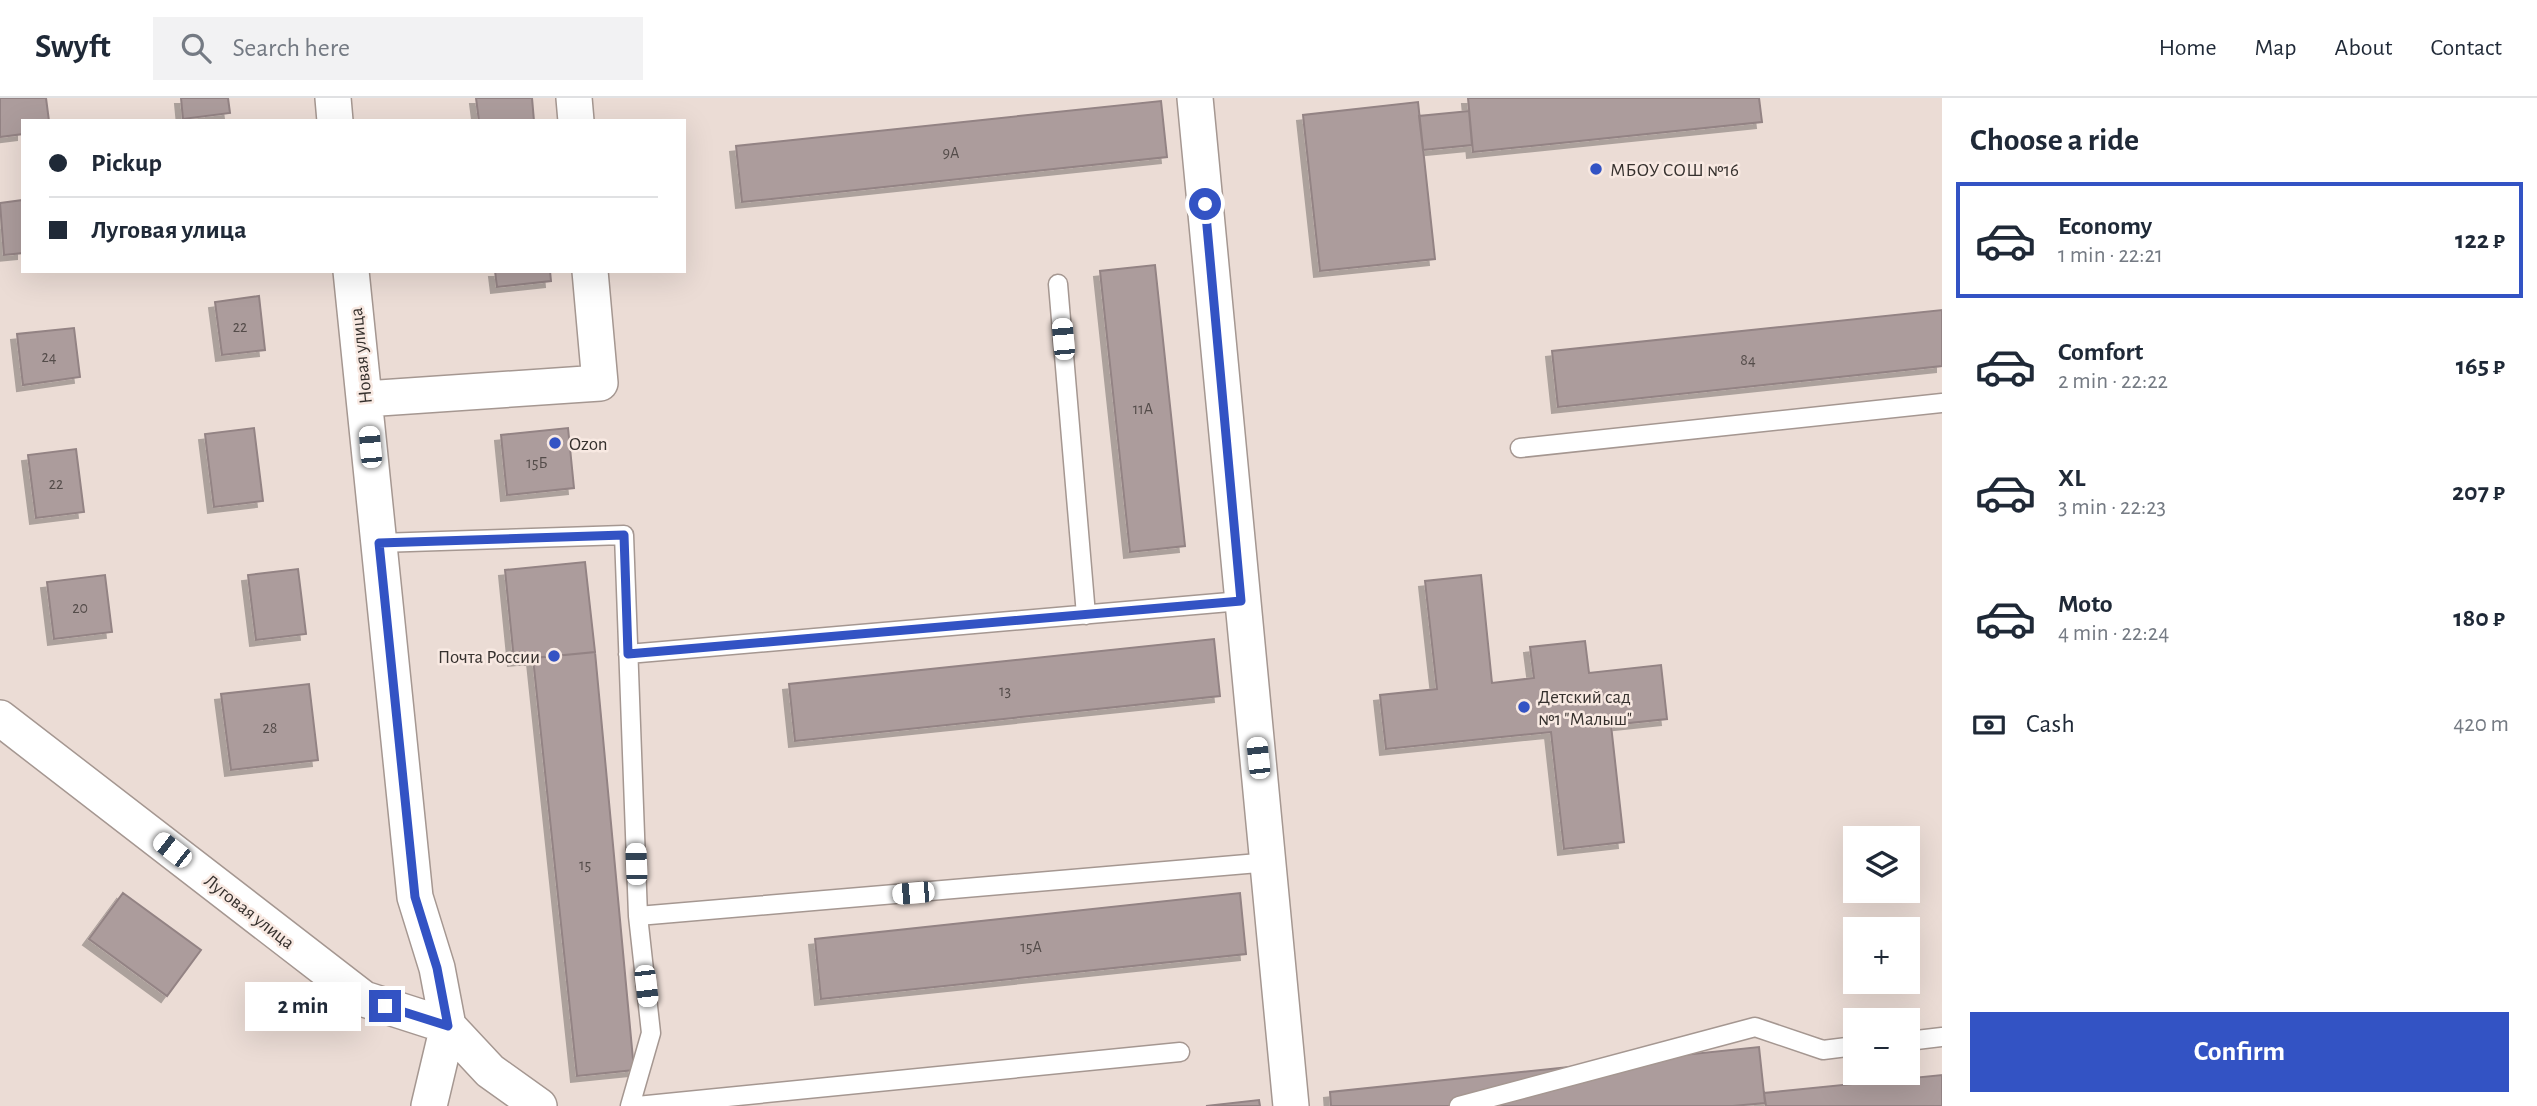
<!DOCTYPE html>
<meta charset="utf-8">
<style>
:root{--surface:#fff;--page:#f2f2f3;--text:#1f2937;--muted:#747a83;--line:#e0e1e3;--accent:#3353c4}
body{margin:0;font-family:"Alegreya Sans",sans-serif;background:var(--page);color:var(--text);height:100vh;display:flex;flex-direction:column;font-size:26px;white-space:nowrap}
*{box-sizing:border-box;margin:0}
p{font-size:23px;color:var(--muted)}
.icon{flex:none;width:38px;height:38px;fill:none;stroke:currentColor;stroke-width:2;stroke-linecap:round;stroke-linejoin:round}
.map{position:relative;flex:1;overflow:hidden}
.panel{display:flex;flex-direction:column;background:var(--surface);width:595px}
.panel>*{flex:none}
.guide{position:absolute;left:21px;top:21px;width:665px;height:154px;border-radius:0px;box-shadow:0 7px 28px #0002;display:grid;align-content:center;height:154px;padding:0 28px;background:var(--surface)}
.tools{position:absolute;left:1843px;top:728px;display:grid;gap:14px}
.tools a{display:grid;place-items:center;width:77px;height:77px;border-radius:0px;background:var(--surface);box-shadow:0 7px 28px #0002;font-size:35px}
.end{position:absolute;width:32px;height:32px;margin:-16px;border:9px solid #3353c4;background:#fff;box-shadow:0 0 0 4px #fff}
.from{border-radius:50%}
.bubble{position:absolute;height:49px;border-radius:0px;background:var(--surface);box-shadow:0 7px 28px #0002;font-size:23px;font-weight:700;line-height:49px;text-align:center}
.car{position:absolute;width:21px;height:42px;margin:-21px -10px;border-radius:9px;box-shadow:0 0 5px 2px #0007;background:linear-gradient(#fff 24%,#345 0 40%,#fff 0 76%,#345 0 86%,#fff 0)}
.guide b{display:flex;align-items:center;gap:24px;height:66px;font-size:26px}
.guide b+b{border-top:2px solid var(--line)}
.guide i{width:18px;height:18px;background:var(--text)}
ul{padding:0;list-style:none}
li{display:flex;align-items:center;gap:21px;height:116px;margin:0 14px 10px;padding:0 14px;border:4px solid transparent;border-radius:0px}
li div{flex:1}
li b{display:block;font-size:26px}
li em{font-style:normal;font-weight:700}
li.active{border-color:var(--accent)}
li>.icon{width:63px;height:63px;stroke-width:1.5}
h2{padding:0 28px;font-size:32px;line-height:84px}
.pay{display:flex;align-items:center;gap:18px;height:77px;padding:0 28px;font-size:26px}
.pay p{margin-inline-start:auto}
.primary-button{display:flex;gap:14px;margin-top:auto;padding:14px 28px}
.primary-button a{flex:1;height:80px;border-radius:0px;background:var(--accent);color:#fff;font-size:28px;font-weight:700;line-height:80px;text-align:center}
header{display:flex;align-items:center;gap:42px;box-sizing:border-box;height:98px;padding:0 35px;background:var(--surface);border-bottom:2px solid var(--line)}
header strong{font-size:33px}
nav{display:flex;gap:38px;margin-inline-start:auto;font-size:24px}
.search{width:490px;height:63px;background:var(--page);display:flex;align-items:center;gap:18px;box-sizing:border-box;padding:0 24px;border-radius:0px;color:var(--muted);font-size:26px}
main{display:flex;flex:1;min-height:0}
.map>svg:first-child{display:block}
.building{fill:#ac9c9c;stroke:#938384;stroke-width:2;filter:url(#shadow)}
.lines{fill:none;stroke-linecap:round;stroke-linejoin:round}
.lane-casing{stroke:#a59791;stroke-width:21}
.street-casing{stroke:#a59791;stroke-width:38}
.lane{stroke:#fff;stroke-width:18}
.street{stroke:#fff;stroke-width:35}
.route{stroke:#3353c4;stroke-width:9}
.poi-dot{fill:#3353c4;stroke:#f8e9e2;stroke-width:2.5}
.labels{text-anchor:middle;stroke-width:5;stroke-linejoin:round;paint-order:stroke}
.number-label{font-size:16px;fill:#544c4a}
.poi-label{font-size:19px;fill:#36312e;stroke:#f8e9e2;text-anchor:start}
.street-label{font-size:19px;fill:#36312e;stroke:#f8e9e2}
</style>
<header>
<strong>Swyft</strong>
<div class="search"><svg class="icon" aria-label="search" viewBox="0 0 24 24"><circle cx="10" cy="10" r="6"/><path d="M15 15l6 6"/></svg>Search here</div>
<nav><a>Home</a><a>Map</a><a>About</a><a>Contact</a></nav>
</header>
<main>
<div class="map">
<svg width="1942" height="1008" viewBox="0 0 1942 1008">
<defs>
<filter id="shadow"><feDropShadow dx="-6" dy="6" stdDeviation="0" flood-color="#0004"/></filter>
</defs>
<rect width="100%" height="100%" fill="#ebdcd5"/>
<path class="building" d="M0,0h46l3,23h-26v13l-23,3z
M181,0h47l2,15 -47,6z
M476,0h56l2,23h-55z
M1468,0h291l3,24 -289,30z
M1161,3l6,56 -425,45 -6,-56z
M1418,4l17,157 -115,12 -17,-156z
M1469,13l3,34 -49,5 -4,-34z
M23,102v53l-19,2 -4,-52z
M1155,167l30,281 -55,6 -30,-281z
M495,173h55l1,10 -54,6z
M259,198l6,54 -43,5 -7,-53z
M1942,212v56l-384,41 -6,-56z
M74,230l6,49 -57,8 -6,-51z
M254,330l9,73 -49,6 -9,-73z
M568,330l6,60 -67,7 -6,-60z
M76,351l8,63 -48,6 -8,-63z
M585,464l10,90 -81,8 -9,-90z
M298,471l8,65 -50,6 -8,-65z
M105,477l7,57 -58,7 -7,-57z
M1481,477l11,108 42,-5 -4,-31 55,-6 4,32 72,-8 6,54 -56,6 13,117 -60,7 -13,-117 -165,17 -6,-54 57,-6 -12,-108z
M1214,541l6,57 -425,45 -6,-57z
M595,554l39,418 -57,6 -44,-418z
M309,586l9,76 -87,10 -10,-76z
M123,795l78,57 -34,46 -78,-57z
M1240,795l6,61 -425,45 -6,-60z
M1759,949l6,56 -32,3h-402l-1,-14z
M1942,977v31h-176l-2,-13z
M1259,1002l1,6h-54z"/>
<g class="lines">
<g class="lane-casing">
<path id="lane" d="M1058,186l28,331
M1520,350l422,-45
M379,445l245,-8 14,381
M628,556l613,-53
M1908,943l34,-4
M630,1008l21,-73 -13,-117 632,-54
M637,1008l543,-54
M1459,1008l296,-79 68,23 32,-4"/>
</g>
<g class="street-casing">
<path id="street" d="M333,0l2,23
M574,0l2,23
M1195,0l96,1008
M351,173l64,626 22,71 11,58 42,45 49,35
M365,301l235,-16 -10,-112
M0,620l364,281 84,27 -19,80"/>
</g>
<use href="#lane" class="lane"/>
<use href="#street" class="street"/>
</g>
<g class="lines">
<path class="route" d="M385,908l63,20 -11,-58 -22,-71 -36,-354 245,-8 4,119 613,-53 -36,-397"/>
</g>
<g class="poi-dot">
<circle cx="1596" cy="71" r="7"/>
<circle cx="555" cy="345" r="7"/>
<circle cx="554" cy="558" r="7"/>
<circle cx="1524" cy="609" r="7"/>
</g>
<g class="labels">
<g class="number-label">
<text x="951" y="60">9А</text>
<text x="240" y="234">22</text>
<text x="49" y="264">24</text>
<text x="1748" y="267">84</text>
<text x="1143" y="316">11А</text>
<text x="537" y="370">15Б</text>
<text x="56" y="391">22</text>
<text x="80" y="515">20</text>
<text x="1005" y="598">13</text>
<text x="270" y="635">28</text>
<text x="585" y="772">15</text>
<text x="1031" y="854">15А</text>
</g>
<g class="poi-label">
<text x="1610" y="78">МБОУ СОШ №16</text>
<text x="569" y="352">Ozon</text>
<text x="540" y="565" text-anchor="end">Почта России</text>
<text x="1538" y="605">Детский сад<tspan x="1538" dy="22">№1 "Малыш"</tspan></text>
</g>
<g class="street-label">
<text transform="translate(360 258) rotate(-96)" y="7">Новая улица</text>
<text transform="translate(250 813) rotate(38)" y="7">Луговая улица</text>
</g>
</g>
</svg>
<div class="tools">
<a><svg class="icon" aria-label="layers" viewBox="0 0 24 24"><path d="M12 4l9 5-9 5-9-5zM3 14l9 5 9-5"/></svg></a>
<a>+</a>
<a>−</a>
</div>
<i class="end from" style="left:1205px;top:106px"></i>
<i class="end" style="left:385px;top:908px"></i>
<div class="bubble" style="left:245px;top:884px;width:116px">2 min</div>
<i class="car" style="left:1063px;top:241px;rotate:355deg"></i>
<i class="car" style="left:370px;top:349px;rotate:355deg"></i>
<i class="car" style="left:1258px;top:660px;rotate:354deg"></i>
<i class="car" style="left:172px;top:752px;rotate:308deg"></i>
<i class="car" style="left:636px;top:766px;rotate:358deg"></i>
<i class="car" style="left:913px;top:795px;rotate:265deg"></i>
<i class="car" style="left:646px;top:888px;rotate:173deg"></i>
<div class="guide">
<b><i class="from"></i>Pickup</b>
<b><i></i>Луговая улица</b>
</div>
</div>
<section class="panel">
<h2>Choose a ride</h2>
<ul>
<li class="active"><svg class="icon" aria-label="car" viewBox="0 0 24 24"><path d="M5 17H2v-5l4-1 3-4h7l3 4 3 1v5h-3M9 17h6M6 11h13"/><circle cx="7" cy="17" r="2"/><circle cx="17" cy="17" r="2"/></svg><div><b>Economy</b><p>1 min · 22:21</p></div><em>122 ₽</em></li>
<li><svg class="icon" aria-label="car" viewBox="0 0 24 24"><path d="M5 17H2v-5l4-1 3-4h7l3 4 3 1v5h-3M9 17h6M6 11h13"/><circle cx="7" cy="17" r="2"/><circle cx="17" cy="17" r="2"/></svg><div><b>Comfort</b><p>2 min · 22:22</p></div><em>165 ₽</em></li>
<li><svg class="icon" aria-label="car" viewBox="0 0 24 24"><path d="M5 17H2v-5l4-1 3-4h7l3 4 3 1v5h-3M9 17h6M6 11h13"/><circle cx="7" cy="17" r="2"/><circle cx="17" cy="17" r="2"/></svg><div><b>XL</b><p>3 min · 22:23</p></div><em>207 ₽</em></li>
<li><svg class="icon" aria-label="car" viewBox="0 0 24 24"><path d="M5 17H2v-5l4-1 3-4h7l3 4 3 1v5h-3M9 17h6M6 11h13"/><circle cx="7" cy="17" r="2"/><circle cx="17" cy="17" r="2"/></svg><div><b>Moto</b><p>4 min · 22:24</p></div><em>180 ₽</em></li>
</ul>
<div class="pay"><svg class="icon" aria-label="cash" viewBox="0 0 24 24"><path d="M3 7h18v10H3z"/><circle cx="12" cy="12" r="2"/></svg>Cash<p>420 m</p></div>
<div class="primary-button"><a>Confirm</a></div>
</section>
</main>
